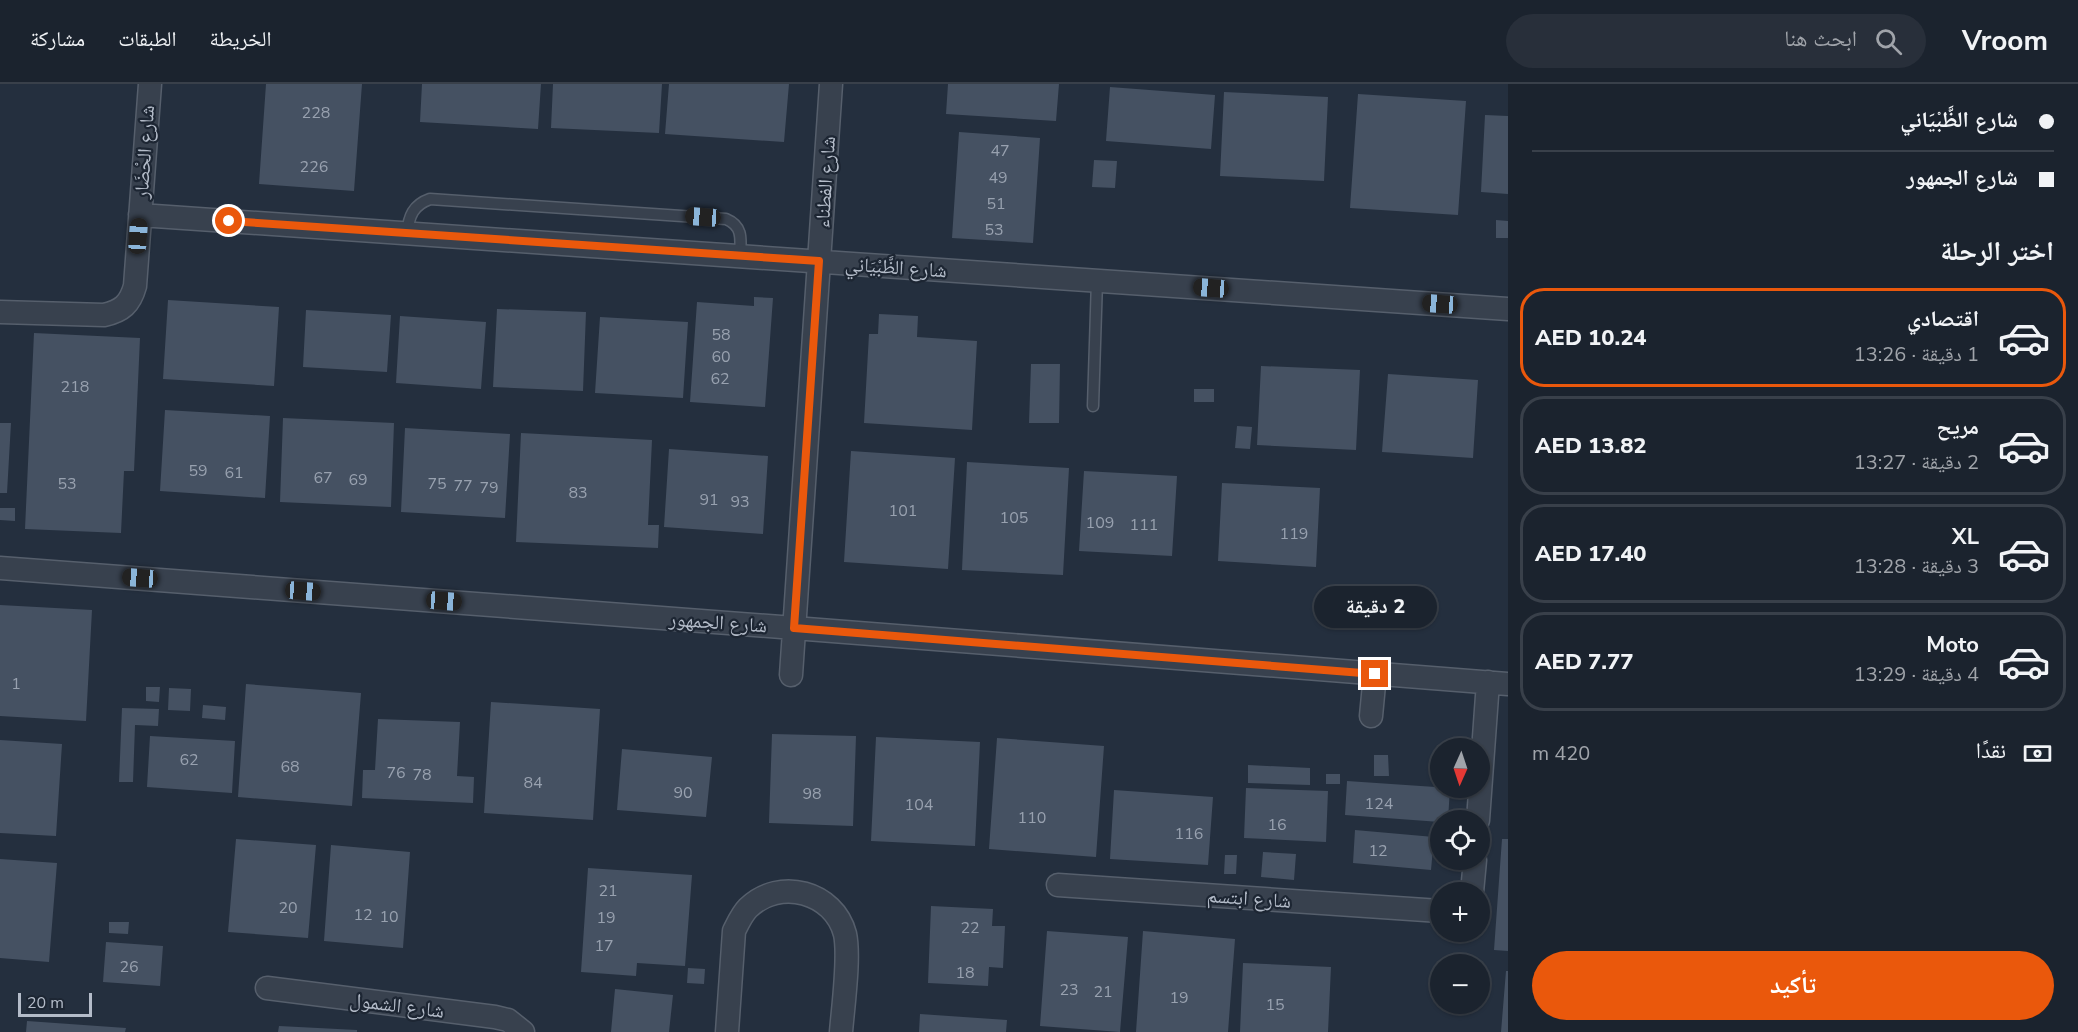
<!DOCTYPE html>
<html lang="ar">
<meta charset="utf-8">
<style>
:root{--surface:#1b232e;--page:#282f3a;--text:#f1f3f6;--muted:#a0a4aa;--line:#39404a;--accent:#ea580c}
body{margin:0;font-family:"Nunito Sans","Noto Naskh Arabic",sans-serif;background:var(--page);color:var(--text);direction:rtl;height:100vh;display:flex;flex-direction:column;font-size:22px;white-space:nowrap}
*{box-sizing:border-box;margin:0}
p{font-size:20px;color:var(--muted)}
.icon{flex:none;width:33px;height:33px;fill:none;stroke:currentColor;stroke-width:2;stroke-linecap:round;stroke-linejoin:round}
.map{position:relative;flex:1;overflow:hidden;direction:ltr}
.panel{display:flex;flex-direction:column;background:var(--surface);width:570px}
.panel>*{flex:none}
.top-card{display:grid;align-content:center;height:132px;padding:0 24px;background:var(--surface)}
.needle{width:39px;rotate:183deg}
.controls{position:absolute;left:1430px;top:654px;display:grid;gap:12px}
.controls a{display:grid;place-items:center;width:60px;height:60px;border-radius:50%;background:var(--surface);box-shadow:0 2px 4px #0004,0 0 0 2px var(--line);font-size:30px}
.scale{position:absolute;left:18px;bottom:15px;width:74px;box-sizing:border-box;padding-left:6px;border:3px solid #b4bcc9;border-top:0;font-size:16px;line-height:21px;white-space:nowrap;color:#b4bcc9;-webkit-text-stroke:4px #1d2633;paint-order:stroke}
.end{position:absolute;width:27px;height:27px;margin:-14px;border:8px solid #ea580c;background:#fff;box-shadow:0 0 0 3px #fff}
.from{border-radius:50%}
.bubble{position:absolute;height:42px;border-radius:21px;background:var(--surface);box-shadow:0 2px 4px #0004,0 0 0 2px var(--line);font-size:20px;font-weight:800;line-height:42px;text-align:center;direction:rtl}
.car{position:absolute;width:18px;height:36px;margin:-18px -9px;border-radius:8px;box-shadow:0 0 4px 2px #0007;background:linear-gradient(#222 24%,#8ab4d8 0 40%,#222 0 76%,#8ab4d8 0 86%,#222 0)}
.top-card b{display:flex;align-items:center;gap:21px;height:57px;font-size:22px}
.top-card b+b{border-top:2px solid var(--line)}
.top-card i{width:15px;height:15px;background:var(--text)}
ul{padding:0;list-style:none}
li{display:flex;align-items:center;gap:18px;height:99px;margin:0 12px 9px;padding:0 12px;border:3px solid var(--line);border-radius:24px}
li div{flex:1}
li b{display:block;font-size:22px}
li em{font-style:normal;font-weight:800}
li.selected{border-color:var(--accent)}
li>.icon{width:54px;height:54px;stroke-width:1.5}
h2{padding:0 24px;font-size:27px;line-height:72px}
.pay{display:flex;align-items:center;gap:15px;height:66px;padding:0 24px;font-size:22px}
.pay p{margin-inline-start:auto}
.action{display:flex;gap:12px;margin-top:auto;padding:12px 24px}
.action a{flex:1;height:69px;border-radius:36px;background:var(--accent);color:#fff;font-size:24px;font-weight:800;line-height:69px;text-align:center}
header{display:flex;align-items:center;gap:36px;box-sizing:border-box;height:84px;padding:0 30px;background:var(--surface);border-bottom:2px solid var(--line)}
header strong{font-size:28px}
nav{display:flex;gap:33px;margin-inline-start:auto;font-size:21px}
.search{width:420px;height:54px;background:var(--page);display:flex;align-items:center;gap:15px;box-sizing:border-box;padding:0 21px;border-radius:33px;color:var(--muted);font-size:22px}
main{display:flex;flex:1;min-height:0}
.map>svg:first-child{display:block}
.building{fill:#455162}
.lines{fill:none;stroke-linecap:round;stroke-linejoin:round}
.service-casing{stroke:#565f6c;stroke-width:13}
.minor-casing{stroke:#565f6c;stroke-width:25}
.service{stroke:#38414e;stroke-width:10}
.minor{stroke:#38414e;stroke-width:22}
.route{stroke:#ea580c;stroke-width:8}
.labels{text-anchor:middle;stroke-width:4.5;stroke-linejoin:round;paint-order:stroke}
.number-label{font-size:16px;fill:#98a1af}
.street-label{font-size:20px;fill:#b4bcc9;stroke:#1d2633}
</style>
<header>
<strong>Vroom</strong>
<div class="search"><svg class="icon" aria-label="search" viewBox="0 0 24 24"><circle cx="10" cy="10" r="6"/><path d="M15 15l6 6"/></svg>ابحث هنا</div>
<nav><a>الخريطة</a><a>الطبقات</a><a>مشاركة</a></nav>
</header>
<main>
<section class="panel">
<div class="top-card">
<b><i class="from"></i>شارع الظَّبْيَاني</b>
<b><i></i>شارع الجمهور</b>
</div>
<h2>اختر الرحلة</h2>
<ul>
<li class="selected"><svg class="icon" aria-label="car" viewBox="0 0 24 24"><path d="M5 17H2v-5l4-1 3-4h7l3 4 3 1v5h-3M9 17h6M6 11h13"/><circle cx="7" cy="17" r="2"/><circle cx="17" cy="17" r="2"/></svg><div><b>اقتصادي</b><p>1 دقيقة · 13:26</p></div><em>AED 10.24</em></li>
<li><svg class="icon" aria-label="car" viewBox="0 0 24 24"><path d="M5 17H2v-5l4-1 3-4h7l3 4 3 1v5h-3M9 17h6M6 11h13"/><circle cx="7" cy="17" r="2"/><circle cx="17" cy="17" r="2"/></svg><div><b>مريح</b><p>2 دقيقة · 13:27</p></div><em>AED 13.82</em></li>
<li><svg class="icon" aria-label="car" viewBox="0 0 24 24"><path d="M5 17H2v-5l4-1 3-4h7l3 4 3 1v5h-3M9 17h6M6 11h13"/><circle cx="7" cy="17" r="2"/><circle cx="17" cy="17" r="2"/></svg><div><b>XL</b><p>3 دقيقة · 13:28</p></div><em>AED 17.40</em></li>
<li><svg class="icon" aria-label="car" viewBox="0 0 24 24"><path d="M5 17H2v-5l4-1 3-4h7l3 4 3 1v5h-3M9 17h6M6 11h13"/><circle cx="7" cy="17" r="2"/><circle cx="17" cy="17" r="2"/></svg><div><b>Moto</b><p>4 دقيقة · 13:29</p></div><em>AED 7.77</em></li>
</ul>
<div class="pay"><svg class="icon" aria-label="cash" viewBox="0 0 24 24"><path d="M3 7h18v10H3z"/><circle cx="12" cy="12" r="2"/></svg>نقدًا<p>420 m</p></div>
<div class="action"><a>تأكيد</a></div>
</section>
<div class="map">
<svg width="1508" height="948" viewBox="0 0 1508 948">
<rect width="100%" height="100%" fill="#242f3e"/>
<path class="building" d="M266,0h96l-8,107 -95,-7z
M422,0h119l-3,45 -118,-7z
M553,0h109l-3,49 -108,-5z
M669,0h120l-5,58 -119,-8z
M948,0h111l-3,37 -110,-7z
M1110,3l105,8 -4,54 -105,-8z
M1224,8l104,5 -4,84 -104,-5z
M1358,10l108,7 -8,114 -108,-7z
M1485,31l23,1v78l-27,-2z
M959,48l81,6 -7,105 -81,-5z
M1094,76l23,1 -2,27 -23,-1z
M1496,136l12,1v17h-12z
M754,213l19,1 -8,109 -75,-5 7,-100 57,4z
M168,216l111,7 -5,79 -111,-7z
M497,225l89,3 -3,79 -90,-4z
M306,226l85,5 -4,57 -84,-5z
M879,230l39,2 -1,21 60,4 -5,89 -108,-7 5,-89h9z
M400,232l86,6 -5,67 -85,-6z
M600,233l88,5 -5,76 -88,-5z
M34,249l106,5 -6,133h-10l-3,62 -96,-4z
M1031,280h29l-1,59h-30z
M1261,282l99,4 -4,80 -99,-5z
M1388,290l90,6 -5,78 -91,-6z
M1194,305h20v13h-20z
M165,326l105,6 -5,82 -105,-7z
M283,334l111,5 -3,84 -111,-5z
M0,339h11l-4,70h-7z
M1237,342l15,1 -2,22 -15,-1z
M405,344l105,6 -5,84 -104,-6z
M521,349l131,7 -4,85h11l-1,23 -142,-6z
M669,365l99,7 -5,78 -99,-7z
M851,367l104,7 -7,111 -104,-7z
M967,378l102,6 -6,107 -101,-5z
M1084,387l93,5 -5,80 -93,-5z
M1222,399l98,5 -4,79 -98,-6z
M0,424h15v13l-15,-1z
M0,521l92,5 -6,111 -86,-5z
M246,600l115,9 -9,113 -114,-9z
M146,603h14l-1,15 -13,-1z
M169,604l22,1 -1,22 -22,-1z
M491,618l109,7 -7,111 -109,-7z
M203,621l23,2 -1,13 -23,-2z
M122,624l37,1 -1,17 -23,-1 -2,57h-14z
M378,635l82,3 -3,54 17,1 -1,26 -111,-5 1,-28h12z
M772,650l84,2 -3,90 -84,-3z
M150,652l85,5 -3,52 -85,-6z
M876,653l104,5 -5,104 -104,-5z
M997,654l107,8 -8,111 -107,-8z
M0,656l62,4 -6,92 -56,-3z
M622,665l90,8 -6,60 -89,-7z
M1374,671h14l1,21h-15z
M1248,681l62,3v17l-62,-2z
M1326,690h14v10h-14z
M1347,697l103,7 -2,32h-8v2l-95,-7z
M1246,704l82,3 -2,51 -82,-4z
M1114,706l99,7 -5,68 -98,-6z
M1355,746l79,7 -3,33 -78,-7z
M236,755l80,6 -8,93 -80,-6z
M1502,755h6v112l-14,-1z
M331,761l79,7 -7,96 -79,-7z
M1263,768l33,2 -2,26 -33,-3z
M1225,771h12l-1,19h-12z
M0,775l57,4 -8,99 -49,-4z
M588,784l104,7 -7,91 -48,-3 -1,13 -55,-4z
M931,822l62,3 -1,17h13l-2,42 -14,-1 -1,19 -60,-3z
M109,838h20l-1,12 -19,-1z
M1047,847l81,6 -8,95 -80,-6z
M1143,847l92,8 -7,93h-92z
M106,858l57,4 -3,40 -57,-4z
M1243,879l88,4 -3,65h-88z
M688,884l17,1 -1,15 -17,-1z
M1506,887h2v61h-7z
M615,905l58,6 -4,37h-58z
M920,930l87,6 -1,12h-87z
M27,937l99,7 -1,4h-99z
M279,942l78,4v2h-79z"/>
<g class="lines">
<g class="service-casing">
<path id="service" d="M407,149c2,-17 6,-28 23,-34l296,20c17,7 15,20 14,37
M1093,322l4,-126"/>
</g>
<g class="minor-casing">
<path id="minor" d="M140,131l1368,94
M0,228l104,3c18,-4 26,-11 31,-29l15,-202
M0,484l794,60 714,56
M791,591l40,-591
M1371,632l4,-42
M1478,736l10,-138
M1058,801l382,26
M1472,808l3,-32
M267,904l228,29 13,3 15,12
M727,948l7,-101c4,-8 8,-17 14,-23 32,-31 86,-16 97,26 5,23 -2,73 -4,98"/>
</g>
<use href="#service" class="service"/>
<use href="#minor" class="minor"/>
</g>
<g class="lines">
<path class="route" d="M229,137l590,40 -25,367 581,46"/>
</g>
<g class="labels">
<g class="number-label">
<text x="316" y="34">228</text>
<text x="1000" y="72">47</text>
<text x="314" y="88">226</text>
<text x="998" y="99">49</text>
<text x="996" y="125">51</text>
<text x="994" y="151">53</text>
<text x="721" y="256">58</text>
<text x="721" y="278">60</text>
<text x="720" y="300">62</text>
<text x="75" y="308">218</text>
<text x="198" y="392">59</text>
<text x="234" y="394">61</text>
<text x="323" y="399">67</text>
<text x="358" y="401">69</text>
<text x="67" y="405">53</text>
<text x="437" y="405">75</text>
<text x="463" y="407">77</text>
<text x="489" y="409">79</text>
<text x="578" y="414">83</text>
<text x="709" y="421">91</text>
<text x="740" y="423">93</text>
<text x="903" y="432">101</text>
<text x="1014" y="439">105</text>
<text x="1100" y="444">109</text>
<text x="1144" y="446">111</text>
<text x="1294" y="455">119</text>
<text x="16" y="605">1</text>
<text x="189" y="681">62</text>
<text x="290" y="688">68</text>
<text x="396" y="694">76</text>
<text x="422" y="696">78</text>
<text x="533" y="704">84</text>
<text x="683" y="714">90</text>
<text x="812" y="715">98</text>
<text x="1379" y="725">124</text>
<text x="919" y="726">104</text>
<text x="1032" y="739">110</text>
<text x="1277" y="746">16</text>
<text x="1189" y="755">116</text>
<text x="1378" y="772">12</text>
<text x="608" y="812">21</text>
<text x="288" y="829">20</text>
<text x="363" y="836">12</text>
<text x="389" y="838">10</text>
<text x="606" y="839">19</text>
<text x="970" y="849">22</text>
<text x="604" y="867">17</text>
<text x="129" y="888">26</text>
<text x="965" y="894">18</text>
<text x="1069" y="911">23</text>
<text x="1103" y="913">21</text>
<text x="1179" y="919">19</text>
<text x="1275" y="926">15</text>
</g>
<g class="street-label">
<text transform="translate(144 68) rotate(-86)" y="7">شارع الحْضَار</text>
<text transform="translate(825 98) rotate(-86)" y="7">شارع الفطناء</text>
<text transform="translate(896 183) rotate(4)" y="7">شارع الظَّبْيَاني</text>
<text transform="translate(718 538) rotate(4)" y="7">شارع الجمهور</text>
<text transform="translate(1249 814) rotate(4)" y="7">شارع ابتسم</text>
<text transform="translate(397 921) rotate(7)" y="7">شارع الشمول</text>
</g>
</g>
</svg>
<div class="controls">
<a><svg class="needle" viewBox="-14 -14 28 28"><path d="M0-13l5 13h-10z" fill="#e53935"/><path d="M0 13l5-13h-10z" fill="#a0a4aa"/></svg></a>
<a><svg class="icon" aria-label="locate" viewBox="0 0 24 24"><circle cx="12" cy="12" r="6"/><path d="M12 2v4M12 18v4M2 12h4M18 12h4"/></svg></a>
<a>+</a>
<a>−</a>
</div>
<div class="scale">20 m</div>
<i class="end from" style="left:229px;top:137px"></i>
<i class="end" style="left:1375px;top:590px"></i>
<div class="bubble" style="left:1314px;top:502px;width:123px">2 دقيقة</div>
<i class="car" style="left:703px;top:133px;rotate:274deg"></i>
<i class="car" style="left:138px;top:152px;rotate:4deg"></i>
<i class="car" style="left:1211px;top:204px;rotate:274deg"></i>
<i class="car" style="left:1440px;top:220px;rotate:274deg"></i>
<i class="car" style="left:140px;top:494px;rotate:274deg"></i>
<i class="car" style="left:303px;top:507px;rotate:94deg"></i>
<i class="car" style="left:444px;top:517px;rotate:94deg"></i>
</div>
</main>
